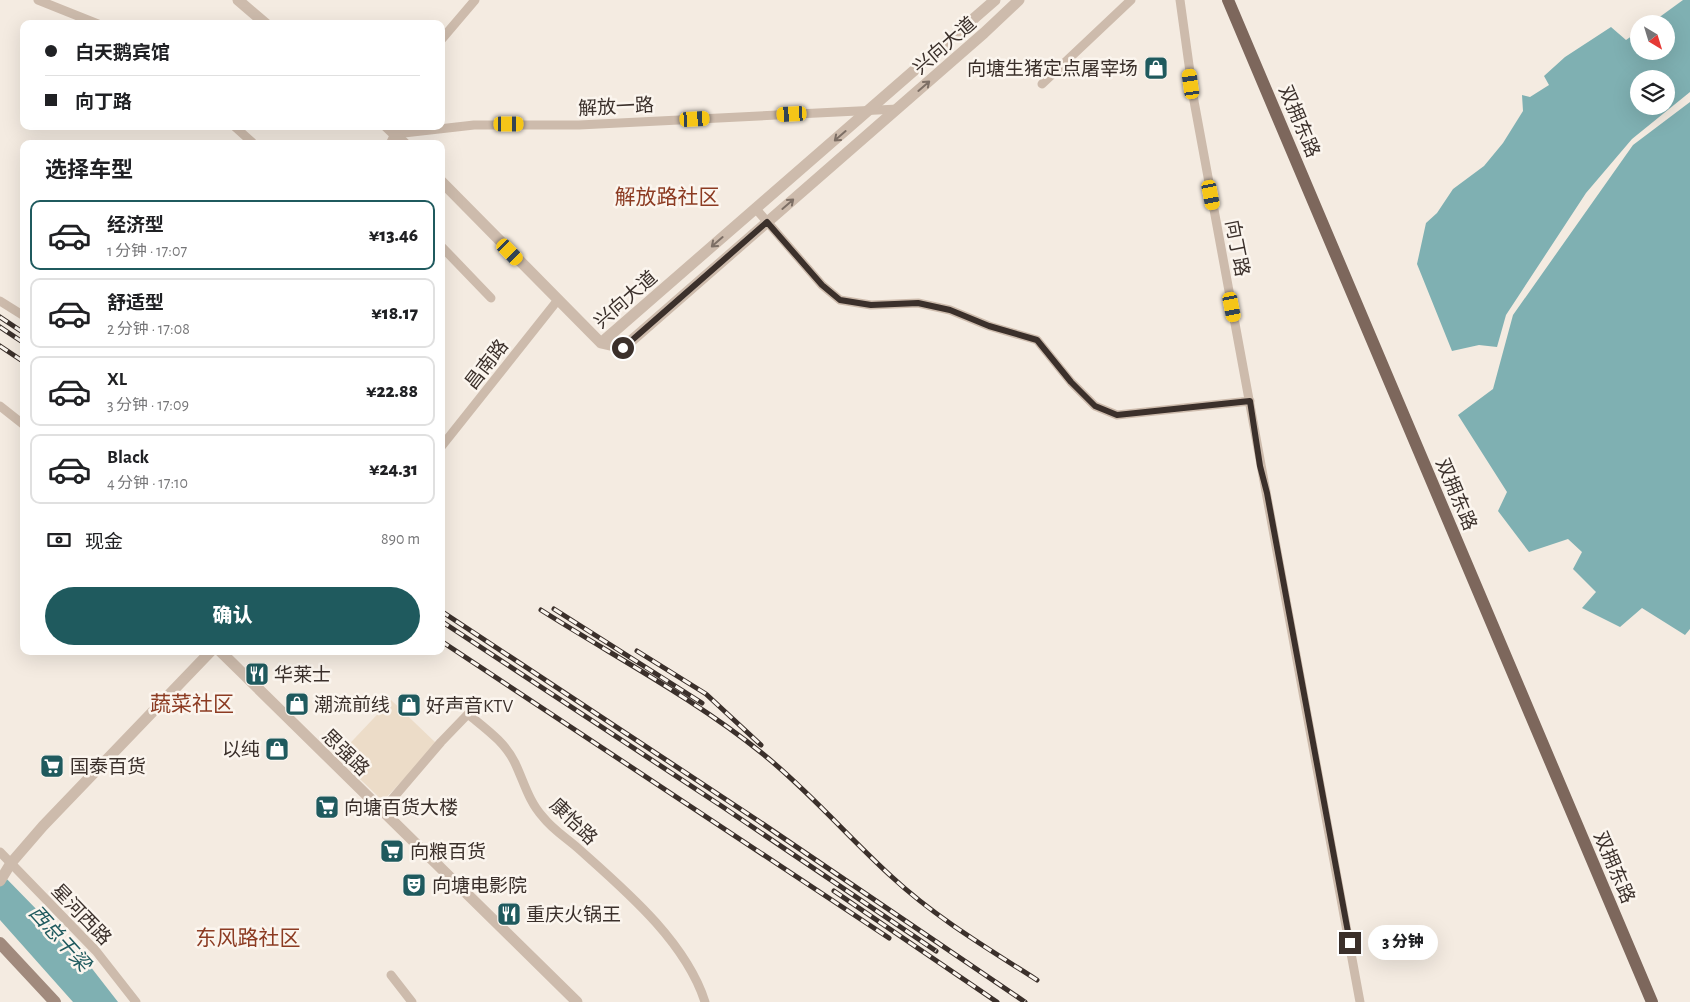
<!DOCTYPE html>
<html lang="zh">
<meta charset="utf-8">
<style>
:root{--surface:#fff;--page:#f6f6f6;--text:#202124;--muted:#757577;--line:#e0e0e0;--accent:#1f5a5e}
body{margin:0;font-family:"Alegreya Sans","Noto Sans SC",sans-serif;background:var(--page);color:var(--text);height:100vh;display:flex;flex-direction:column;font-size:19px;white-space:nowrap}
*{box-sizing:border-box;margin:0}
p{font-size:16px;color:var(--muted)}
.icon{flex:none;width:28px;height:28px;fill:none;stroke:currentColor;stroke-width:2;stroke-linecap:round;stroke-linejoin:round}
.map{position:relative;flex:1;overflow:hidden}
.details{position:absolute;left:20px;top:140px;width:425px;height:515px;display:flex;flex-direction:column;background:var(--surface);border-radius:10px;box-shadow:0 5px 20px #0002}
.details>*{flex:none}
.banner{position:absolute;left:20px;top:20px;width:425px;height:110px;border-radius:10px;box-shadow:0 5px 20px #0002;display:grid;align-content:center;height:110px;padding:0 25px;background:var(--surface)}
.needle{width:32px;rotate:142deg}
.fabs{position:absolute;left:1630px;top:15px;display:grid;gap:10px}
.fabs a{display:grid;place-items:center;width:45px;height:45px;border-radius:50%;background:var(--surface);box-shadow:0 5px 20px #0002;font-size:25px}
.end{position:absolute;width:22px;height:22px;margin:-11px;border:6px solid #3b302b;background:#fff;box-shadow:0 0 0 2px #fff}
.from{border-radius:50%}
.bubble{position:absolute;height:35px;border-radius:18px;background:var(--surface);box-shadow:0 5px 20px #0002;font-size:16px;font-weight:800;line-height:35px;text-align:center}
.car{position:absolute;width:15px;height:30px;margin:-15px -8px;border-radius:6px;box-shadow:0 0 4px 1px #0007;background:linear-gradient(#f5c518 24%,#345 0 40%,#f5c518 0 76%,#345 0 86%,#f5c518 0)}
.banner b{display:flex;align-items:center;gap:18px;height:48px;font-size:19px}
.banner b+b{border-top:1px solid var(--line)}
.banner i{width:12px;height:12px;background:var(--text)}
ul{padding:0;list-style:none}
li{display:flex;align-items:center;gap:15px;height:70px;margin:0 10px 8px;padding:0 15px;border:2px solid var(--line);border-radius:10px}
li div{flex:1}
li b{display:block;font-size:19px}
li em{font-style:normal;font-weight:800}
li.current{border-color:var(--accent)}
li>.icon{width:45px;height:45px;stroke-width:1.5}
h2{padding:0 25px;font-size:22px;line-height:60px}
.pay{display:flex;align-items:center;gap:12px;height:55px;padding:0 25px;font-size:19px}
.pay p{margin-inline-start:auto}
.cta{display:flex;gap:10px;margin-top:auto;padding:10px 25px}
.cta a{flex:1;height:58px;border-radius:30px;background:var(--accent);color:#fff;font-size:20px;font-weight:800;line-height:58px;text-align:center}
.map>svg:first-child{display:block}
.plaza{fill:#ecdcc8}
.water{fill:#7fb0b2;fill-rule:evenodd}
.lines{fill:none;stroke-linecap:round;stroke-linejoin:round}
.minor{stroke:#cdbbac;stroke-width:9}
.tertiary{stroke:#cdbbac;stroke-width:11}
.secondary{stroke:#a18a7d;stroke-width:12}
.primary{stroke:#7d675c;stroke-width:12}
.rail-casing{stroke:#3b302b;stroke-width:5}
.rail{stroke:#fbf5ee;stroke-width:3;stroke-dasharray:9;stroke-linecap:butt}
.oneway{stroke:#7d6f65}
.route{stroke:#3b302b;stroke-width:6}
.labels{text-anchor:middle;stroke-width:5;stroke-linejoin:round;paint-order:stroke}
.street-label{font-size:19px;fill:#3b302b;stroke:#fbf5ee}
.poi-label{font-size:19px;fill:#3b302b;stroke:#fbf5ee;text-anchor:start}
.water-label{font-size:20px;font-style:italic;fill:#1f5a5e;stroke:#fbf5ee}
.quarter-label{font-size:21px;fill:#8c3b22;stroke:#fbf5ee}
</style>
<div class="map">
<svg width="1690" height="1002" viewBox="0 0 1690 1002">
<rect width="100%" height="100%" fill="#f4ebe1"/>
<path class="plaza" d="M391,700l46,44 -54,57 -46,-44z"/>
<path class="water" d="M1683,0h7v92l-58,47 -46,54 -80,122 -9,32 -18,-2 -27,6 -35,-87 9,-41 11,-10 16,-24 31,-23 19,-23 20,-32 -1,-16 8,2 19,-12 -5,-9 21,-19 46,-30 15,13 13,-9v20h27v-27h-16zM1639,79h27v27h-27z
M1690,102v527l-5,6 -43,-27 -22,19 -38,-19 14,-16 -23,-23 9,-17 -14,-13 -39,13 -31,-41 9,-19 -49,-77 35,-26 20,-74 120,-170z
M0,872l83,85 35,45h-45l-73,-82z"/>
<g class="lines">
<path class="minor" d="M38,0l60,24
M1180,0l14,101 166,901
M441,40l34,-40
M1042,84l89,-84
M234,126l20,18
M390,144l5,-10 79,-9h105l319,-16
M756,209l66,76 18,15 31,5 47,-2 32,7 39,16 48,14 34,42 24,24 22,9 133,-14
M441,246l50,52
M0,301l24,15
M0,406l24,19
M441,447l116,-146
M382,811l59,-69 27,-28c18,15 37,28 47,49 9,19 14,39 28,54 10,13 25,22 37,33 46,41 106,92 125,152
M0,852l96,99 40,51
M391,975l21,27"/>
<path class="tertiary" d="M238,0l28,24
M386,126l19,18
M441,181l160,162
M601,343l22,5 361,-315 35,-33
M601,343l394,-343
M220,651l357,351
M0,881l11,-18 32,-37 168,-175"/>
<path class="secondary" d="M0,943l55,59"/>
<path class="primary" d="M1228,0l424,1002"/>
<g class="rail-casing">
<path id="rail" d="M0,317l24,16
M0,327l24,16
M0,346l24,16
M554,609l148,94
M541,610c74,47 154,89 222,144 47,38 85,83 129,123 43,40 95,71 145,103
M441,611l316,209 268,182
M441,621l282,186 213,144
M441,641l448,297
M637,651l69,43 55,51
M834,891l163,111"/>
</g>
<use href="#rail" class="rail"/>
</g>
<defs><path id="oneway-shaft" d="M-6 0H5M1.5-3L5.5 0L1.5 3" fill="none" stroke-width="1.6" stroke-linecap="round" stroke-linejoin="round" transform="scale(1.25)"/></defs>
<g class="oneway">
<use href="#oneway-shaft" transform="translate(924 86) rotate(-41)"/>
<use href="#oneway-shaft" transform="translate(840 136) rotate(139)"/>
<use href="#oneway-shaft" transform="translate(788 204) rotate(-41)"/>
<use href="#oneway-shaft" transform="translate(717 242) rotate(139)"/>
</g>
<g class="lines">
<path class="route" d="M623,348l144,-126 55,63 18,15 31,5 47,-2 32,7 39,16 48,14 34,42 24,24 22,9 133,-14 10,65 7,27 83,450"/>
</g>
<defs>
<g id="shop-square" transform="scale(1.25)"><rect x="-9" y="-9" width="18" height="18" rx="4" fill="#1f5a5e" stroke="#fbf5ee"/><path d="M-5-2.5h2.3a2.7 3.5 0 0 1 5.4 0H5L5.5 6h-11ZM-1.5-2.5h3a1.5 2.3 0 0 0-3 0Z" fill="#fff"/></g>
<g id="restaurant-square" transform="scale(1.25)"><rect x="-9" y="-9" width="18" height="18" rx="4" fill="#1f5a5e" stroke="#fbf5ee"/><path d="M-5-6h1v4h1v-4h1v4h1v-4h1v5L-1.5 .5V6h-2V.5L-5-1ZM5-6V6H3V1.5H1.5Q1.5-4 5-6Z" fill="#fff"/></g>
<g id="supermarket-square" transform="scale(1.25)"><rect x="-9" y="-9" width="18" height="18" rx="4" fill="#1f5a5e" stroke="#fbf5ee"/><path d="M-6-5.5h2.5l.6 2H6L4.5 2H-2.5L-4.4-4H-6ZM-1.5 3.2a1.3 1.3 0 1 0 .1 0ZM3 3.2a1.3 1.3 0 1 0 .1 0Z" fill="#fff"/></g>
<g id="theatre-square" transform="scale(1.25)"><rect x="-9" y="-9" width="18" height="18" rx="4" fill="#1f5a5e" stroke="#fbf5ee"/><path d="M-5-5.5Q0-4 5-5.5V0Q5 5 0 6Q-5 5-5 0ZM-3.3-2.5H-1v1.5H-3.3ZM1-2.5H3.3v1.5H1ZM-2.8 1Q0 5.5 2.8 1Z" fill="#fff"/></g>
</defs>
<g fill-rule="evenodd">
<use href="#shop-square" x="1156" y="68"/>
<use href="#restaurant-square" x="257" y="674"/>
<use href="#shop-square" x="297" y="704"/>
<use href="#shop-square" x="409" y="705"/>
<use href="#shop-square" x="277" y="749"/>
<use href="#supermarket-square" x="52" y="766"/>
<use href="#supermarket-square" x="327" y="807"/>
<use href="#supermarket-square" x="392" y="851"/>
<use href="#theatre-square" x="414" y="885"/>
<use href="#restaurant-square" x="509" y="914"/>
</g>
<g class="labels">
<g class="street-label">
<text transform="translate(944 45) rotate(-41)" y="7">兴向大道</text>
<text transform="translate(616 106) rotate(-3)" y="7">解放一路</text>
<text transform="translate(1300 121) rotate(67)" y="7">双拥东路</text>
<text transform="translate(1238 248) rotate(79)" y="7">向丁路</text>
<text transform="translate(625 299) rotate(-41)" y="7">兴向大道</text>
<text transform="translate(486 364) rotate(-52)" y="7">昌南路</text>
<text transform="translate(1457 494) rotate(67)" y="7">双拥东路</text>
<text transform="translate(346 752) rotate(44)" y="7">思强路</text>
<text transform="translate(574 821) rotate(44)" y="7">康怡路</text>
<text transform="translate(1615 867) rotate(67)" y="7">双拥东路</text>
<text transform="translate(82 914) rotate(46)" y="7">星河西路</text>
</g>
<g class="poi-label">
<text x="1138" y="75" text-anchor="end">向塘生猪定点屠宰场</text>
<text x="274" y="681">华莱士</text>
<text x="314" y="711">潮流前线</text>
<text x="426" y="712">好声音KTV</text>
<text x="260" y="756" text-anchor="end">以纯</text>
<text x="70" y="773">国泰百货</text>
<text x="344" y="814">向塘百货大楼</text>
<text x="410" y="858">向粮百货</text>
<text x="432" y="892">向塘电影院</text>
<text x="526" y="921">重庆火锅王</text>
</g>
<g class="water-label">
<text transform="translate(60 938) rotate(48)" y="7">西总干梁</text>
</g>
<g class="quarter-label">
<text x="667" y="204">解放路社区</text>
<text x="192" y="711">蔬菜社区</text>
<text x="248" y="945">东风路社区</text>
</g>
</g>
</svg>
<div class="fabs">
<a><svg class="needle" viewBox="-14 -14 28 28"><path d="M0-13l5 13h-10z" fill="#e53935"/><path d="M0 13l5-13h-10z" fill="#757577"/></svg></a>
<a><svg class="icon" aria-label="layers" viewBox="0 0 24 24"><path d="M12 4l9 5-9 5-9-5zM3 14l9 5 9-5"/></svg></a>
</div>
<i class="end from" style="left:623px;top:348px"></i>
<i class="end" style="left:1350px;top:943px"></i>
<div class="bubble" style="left:1368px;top:925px;width:70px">3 分钟</div>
<i class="car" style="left:1191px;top:84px;rotate:352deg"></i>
<i class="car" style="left:792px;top:114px;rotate:267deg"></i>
<i class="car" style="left:695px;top:119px;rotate:87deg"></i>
<i class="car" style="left:509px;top:124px;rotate:90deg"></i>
<i class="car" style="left:1211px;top:195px;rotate:169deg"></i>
<i class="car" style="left:510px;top:252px;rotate:136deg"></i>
<i class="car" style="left:1232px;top:307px;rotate:169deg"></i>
<div class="banner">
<b><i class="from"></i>白天鹅宾馆</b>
<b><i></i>向丁路</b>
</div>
<section class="details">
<h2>选择车型</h2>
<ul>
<li class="current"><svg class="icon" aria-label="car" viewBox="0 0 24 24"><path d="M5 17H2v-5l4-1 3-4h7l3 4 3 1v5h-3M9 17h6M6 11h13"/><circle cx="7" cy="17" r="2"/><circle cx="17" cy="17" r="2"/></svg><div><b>经济型</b><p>1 分钟 · 17:07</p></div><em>¥13.46</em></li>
<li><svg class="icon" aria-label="car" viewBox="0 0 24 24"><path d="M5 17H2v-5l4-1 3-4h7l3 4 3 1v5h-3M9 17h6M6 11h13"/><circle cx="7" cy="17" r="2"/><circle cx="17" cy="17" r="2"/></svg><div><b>舒适型</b><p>2 分钟 · 17:08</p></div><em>¥18.17</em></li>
<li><svg class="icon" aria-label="car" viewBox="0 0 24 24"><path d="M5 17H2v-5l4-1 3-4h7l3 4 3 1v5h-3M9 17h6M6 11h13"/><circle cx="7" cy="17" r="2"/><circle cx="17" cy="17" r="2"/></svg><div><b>XL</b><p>3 分钟 · 17:09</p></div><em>¥22.88</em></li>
<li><svg class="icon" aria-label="car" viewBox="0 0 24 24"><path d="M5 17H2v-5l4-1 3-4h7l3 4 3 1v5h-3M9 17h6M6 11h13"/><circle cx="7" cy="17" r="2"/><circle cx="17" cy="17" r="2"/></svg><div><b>Black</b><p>4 分钟 · 17:10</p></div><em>¥24.31</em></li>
</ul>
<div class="pay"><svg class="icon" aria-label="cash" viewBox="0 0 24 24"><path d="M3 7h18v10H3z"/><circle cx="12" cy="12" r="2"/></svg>现金<p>890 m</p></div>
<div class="cta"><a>确认</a></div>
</section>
</div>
